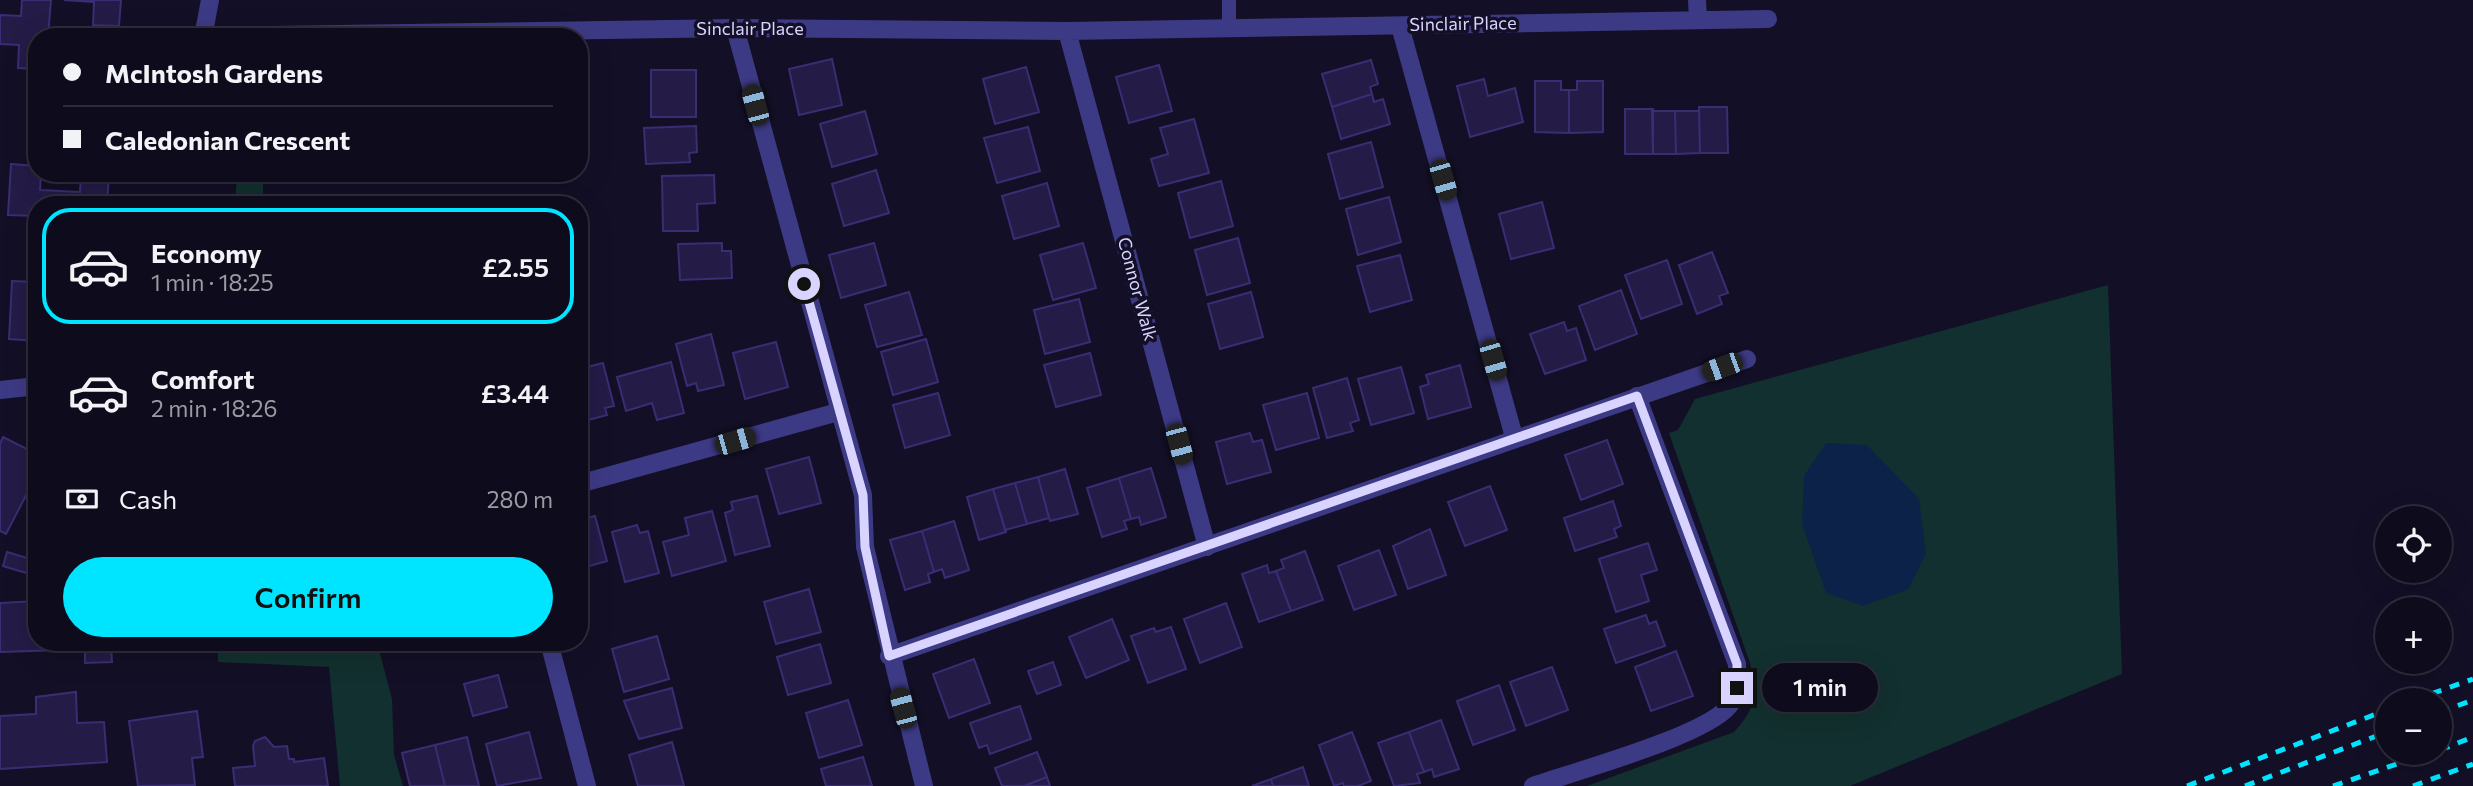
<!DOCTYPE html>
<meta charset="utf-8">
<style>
:root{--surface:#0e0b1c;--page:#171425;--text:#f1f3f6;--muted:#9b9ba3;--line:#2e2b3b;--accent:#00e5ff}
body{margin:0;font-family:Commissioner,sans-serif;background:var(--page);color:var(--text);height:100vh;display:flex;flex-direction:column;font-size:26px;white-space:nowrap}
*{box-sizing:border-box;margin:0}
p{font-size:23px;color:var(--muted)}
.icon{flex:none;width:38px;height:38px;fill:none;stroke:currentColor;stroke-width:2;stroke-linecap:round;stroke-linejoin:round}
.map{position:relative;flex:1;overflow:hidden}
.sheet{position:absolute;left:28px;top:196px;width:560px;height:455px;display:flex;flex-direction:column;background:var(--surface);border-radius:28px;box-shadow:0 7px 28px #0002,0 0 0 2px var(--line)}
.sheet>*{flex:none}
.guide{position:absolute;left:28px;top:28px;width:560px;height:154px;border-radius:28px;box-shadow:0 7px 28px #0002,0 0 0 2px var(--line);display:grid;align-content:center;height:154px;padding:0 35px;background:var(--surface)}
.buttons{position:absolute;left:2375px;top:506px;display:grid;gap:14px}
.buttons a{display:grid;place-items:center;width:77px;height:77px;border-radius:50%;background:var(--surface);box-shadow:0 7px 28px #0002,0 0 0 2px var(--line);font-size:35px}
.end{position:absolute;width:32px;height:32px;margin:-16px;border:9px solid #d9d4ff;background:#111;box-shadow:0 0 0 4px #111}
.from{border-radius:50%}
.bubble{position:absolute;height:49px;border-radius:24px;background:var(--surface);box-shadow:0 7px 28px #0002,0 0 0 2px var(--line);font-size:23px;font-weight:600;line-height:49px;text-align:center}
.car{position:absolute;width:21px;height:42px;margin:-21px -10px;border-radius:9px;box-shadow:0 0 5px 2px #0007;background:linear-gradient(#222 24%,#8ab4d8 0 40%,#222 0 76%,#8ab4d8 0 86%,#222 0)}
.guide b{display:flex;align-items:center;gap:24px;height:66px;font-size:26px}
.guide b+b{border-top:2px solid var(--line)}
.guide i{width:18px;height:18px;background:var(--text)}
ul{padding:12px 0 0;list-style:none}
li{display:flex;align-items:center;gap:21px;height:116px;margin:0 14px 10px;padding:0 21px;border:4px solid transparent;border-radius:28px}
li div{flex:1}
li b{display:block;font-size:26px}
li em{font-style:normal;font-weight:600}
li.on{border-color:var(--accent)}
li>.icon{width:63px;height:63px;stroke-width:1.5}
.pay{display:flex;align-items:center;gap:18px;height:77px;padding:0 35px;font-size:26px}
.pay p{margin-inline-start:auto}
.cta{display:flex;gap:14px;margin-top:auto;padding:14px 35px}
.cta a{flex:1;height:80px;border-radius:42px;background:var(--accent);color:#111;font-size:28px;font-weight:600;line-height:80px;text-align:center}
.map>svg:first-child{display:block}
.green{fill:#12302f}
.water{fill:#0c2248}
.building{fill:#241b47;stroke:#3b2d73;stroke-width:2}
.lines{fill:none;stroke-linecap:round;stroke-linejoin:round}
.service{stroke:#3d3a85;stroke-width:14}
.minor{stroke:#3d3a85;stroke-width:18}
.rail{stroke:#00e5ff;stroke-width:5;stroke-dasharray:10 9;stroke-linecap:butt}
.route{stroke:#d9d4ff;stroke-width:9}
.labels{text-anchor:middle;stroke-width:7;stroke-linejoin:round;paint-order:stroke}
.street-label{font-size:18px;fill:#d9d4ff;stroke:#130f26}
</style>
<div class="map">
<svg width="2473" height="786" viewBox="0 0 2473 786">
<rect width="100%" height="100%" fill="#130f26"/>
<path class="green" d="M237,173h26v24l39,2v6h-67z
M2108,285l14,389 -272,112h-263l147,-54c22,-24 24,-38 16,-69l-81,-230 9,-3 17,-31z
M218,642h159l15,57 2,56 9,31h-63l-11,-119 -111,-5z"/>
<path class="water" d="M1826,443l41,2 52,54 7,54 -17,36 -46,17 -37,-13 -24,-69 2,-48z"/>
<path class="building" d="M22,0h29l-3,37h-11v32l-19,-1 1,-23 -19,-1v-29l21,1z
M64,0h57l-2,26 -26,-1 1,-23z
M832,59l10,46 -43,10 -10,-46z
M1371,60l7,24 -8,3 2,7 -40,13 -10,-33z
M1159,65l13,46 -43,12 -13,-46z
M1026,67l13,45 -44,12 -12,-45z
M651,70h45v47h-45z
M1484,79l4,17 27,-8 8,34 -53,15 -13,-51z
M1535,81h26v9h8v43l-34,-1z
M1577,81h26v51l-34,1v-43h8z
M1372,94l2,8 9,-3 7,25 -49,15 -9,-32z
M1699,107h28l1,46h-28z
M1625,109h28v45h-28z
M865,111l12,43 -45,13 -12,-43z
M1652,111h23l1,43h-23z
M1675,111h24l1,42 -24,1z
M1194,119l15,54 -50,13 -8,-27 17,-5 -8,-26z
M696,126l1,26 -8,1 1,9 -44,2 -2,-36z
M1028,127l12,44 -43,12 -13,-45z
M1371,142l12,45 -43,12 -12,-45z
M11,164l26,2v7h4l-1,17 40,2 1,-19h28l-2,32h-70v11l-29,-1z
M876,170l13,43 -45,13 -12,-42z
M714,175l1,28 -18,1 1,27h-35l-1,-55z
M1221,181l12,45 -43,12 -12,-45z
M1047,183l12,43 -45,13 -12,-43z
M1389,197l12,45 -43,13 -12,-46z
M1542,202l12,46 -43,11 -12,-45z
M1238,238l12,45 -43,12 -12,-45z
M722,243v8h9l1,27 -52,2 -2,-36z
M874,243l12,42 -45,13 -12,-43z
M1083,243l13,45 -43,12 -13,-45z
M1712,252l16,41 -9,3 3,8 -25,10 -18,-49z
M1400,255l12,45 -42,12 -13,-46z
M1667,260l15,44 -41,15 -16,-44z
M12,281l25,1v59l-28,-2z
M1621,290l16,44 -42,16 -16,-44z
M909,292l13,43 -45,12 -12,-42z
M1251,292l12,45 -43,12 -12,-45z
M1079,299l11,43 -45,12 -11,-44z
M1564,322l3,9 9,-3 10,32 -41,14 -15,-40z
M711,334l13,51 -26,6 -2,-8 -9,3 -11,-42z
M926,339l12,43 -45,13 -12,-43z
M776,342l12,45 -43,12 -12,-46z
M1090,353l11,42 -45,12 -12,-42z
M671,362l13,51 -27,7 -5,-17 -26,8 -9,-34z
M603,363l11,43 -9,2 2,7 -26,7 -2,-53z
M1460,365l11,42 -43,12 -8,-32 9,-3 -3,-9z
M1401,367l13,46 -43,12 -13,-46z
M1347,378l12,42 -9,3 3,8 -26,7 -14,-50z
M938,393l12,42 -45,13 -12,-43z
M1307,393l12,45 -43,12 -13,-45z
M1250,433l3,9 9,-2 9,32 -44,12 -11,-42z
M3,437l34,17v27l-3,-1 -28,54 -6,-3v-87z
M1607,440l16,44 -42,16 -16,-45z
M809,457l12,46 -42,11 -13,-45z
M1151,468l15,49 -25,8 -2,-8 -8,2 -12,-41z
M1065,469l13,45 -28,7 -12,-44z
M1038,477l11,41 -22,6 -12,-41z
M1119,478l12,41 -7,2 3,8 -25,8 -15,-49z
M1015,483l12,41 -22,6 -12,-41z
M1490,486l17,44 -42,16 -17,-44z
M993,489l13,43 -27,8 -12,-43z
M757,496l13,50 -35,9 -10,-42 8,-3 -2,-8z
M1613,501l8,25 -7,3 3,8 -42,14 -11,-33z
M712,511l14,50 -54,15 -9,-34 26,-7 -4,-17z
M595,516l12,45 -28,8v-49z
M954,521l15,49 -24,8 -3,-9 -8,3 -12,-41z
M637,525l3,8 8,-2 11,42 -34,9 -13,-50z
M1430,529l16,46 -38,14 -15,-43z
M922,531l12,41 -6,2 2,8 -25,8 -15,-50z
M1648,543l9,27 -16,5 8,26 -33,11 -17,-53z
M1379,550l17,45 -42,15 -16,-44z
M1305,551l18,49 -32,11 -15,-40 8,-3 -3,-8z
M7,552l30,9 -1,15 -33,-10z
M1267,565l2,8 7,-2 15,40 -32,11 -17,-48z
M809,589l12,43 -45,12 -12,-42z
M37,601v41h25v8l-62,2v-49z
M1226,603l16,44 -42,16 -16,-44z
M1646,615l3,9 7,-3 9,25 -49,17 -12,-34z
M1112,619l17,41 -43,18 -17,-41z
M1171,627l15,42 -38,14 -17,-47 23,-8 2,4z
M657,636l12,43 -45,13 -12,-43z
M820,644l11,39 -43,12 -11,-38z
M111,646l1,16 -27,1v-16z
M1676,651l17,45 -42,15 -16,-44z
M974,659l16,44 -41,15 -16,-44z
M1053,662l8,23 -24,9 -9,-23z
M1552,667l16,43 -42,16 -16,-44z
M498,675l9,32 -34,9 -9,-32z
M1499,685l16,45 -42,15 -16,-44z
M672,688l10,40 -43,11 -15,-38z
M76,692l1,31 27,-1 3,40 -107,7v-53l36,-2v-17z
M848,700l14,45 -43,13 -13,-45z
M1020,706l11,33 -41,15 -3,-9 -8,3 -9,-25z
M197,711l6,46 -11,1 3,27 -57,1 -9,-65z
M1441,720l18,49 -25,8 -2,-8 -8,3 -15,-40z
M529,732l12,46 -44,8 -11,-42z
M1352,732l19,49 -13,5h-14l-1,-3 -9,3 -15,-41z
M1409,732l15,40 -7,2 3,9 -26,3 -16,-43z
M265,737l9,10 13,-1 2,13h5v3l30,-4 4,28h-93l-2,-18 22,-2 -2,-20 2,-5z
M467,737l12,49h-34l-10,-41z
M672,742l12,44h-46l-9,-31z
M435,745l10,41h-35l-8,-33z
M1037,752l10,25 -23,9h-22l-7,-18z
M863,757l9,29h-46l-5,-17z
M1303,767l6,19h-36l-2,-7z
M1047,777l3,9h-26z
M1271,779l2,7h-21z"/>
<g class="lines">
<path class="service" d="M1229,0v26
M429,645l12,-3"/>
<path class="minor" d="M1697,0l1,19
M1400,26l114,411
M735,28l128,467 2,52 59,239
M1067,31l140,516
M272,35l463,-7 332,3 701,-12
M203,37l7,-37
M0,390l37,-4
M579,484l259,-72
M549,642l38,144
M889,656l858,-297
M1533,786c43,-15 172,-50 196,-80 10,-12 8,-27 8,-42l-100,-268"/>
<path class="rail" d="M2414,700l59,-21
M2440,712l33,-12
M2440,750l33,-13
M2187,786l200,-76
M2245,786l142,-54
M2333,786l99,-34
M2413,786l60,-22"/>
</g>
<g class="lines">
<path class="route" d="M804,284l59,211 2,52 24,109 748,-260 100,268v24"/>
</g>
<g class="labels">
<g class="street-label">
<text transform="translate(1463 24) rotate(-1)" y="6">Sinclair Place</text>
<text x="750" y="35">Sinclair Place</text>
<text transform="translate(1137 289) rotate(75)" y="6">Connor Walk</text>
</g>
</g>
</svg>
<div class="buttons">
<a><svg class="icon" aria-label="locate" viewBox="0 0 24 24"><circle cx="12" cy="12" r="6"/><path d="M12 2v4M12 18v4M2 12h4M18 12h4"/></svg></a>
<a>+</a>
<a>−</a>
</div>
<i class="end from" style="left:804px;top:284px"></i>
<i class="end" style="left:1737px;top:688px"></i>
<div class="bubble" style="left:1762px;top:663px;width:116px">1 min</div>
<i class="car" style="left:755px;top:105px;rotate:345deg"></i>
<i class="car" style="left:1443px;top:180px;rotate:164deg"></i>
<i class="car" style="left:1493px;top:360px;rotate:164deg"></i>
<i class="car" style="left:1722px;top:367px;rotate:250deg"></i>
<i class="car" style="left:735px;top:441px;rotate:74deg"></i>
<i class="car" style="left:1179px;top:444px;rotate:165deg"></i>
<i class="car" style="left:903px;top:708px;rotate:345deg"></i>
<div class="guide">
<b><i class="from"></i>McIntosh Gardens</b>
<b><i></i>Caledonian Crescent</b>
</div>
<section class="sheet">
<ul>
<li class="on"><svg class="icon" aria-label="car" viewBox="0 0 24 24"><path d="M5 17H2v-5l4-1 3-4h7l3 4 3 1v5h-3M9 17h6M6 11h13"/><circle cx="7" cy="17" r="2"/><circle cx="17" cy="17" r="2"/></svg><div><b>Economy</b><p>1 min · 18:25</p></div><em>£2.55</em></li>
<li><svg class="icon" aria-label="car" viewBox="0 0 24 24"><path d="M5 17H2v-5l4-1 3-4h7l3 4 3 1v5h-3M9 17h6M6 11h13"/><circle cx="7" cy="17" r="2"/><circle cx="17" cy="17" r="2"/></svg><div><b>Comfort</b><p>2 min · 18:26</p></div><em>£3.44</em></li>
</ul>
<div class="pay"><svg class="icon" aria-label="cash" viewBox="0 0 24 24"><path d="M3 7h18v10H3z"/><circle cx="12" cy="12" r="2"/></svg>Cash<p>280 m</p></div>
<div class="cta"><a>Confirm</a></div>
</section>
</div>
